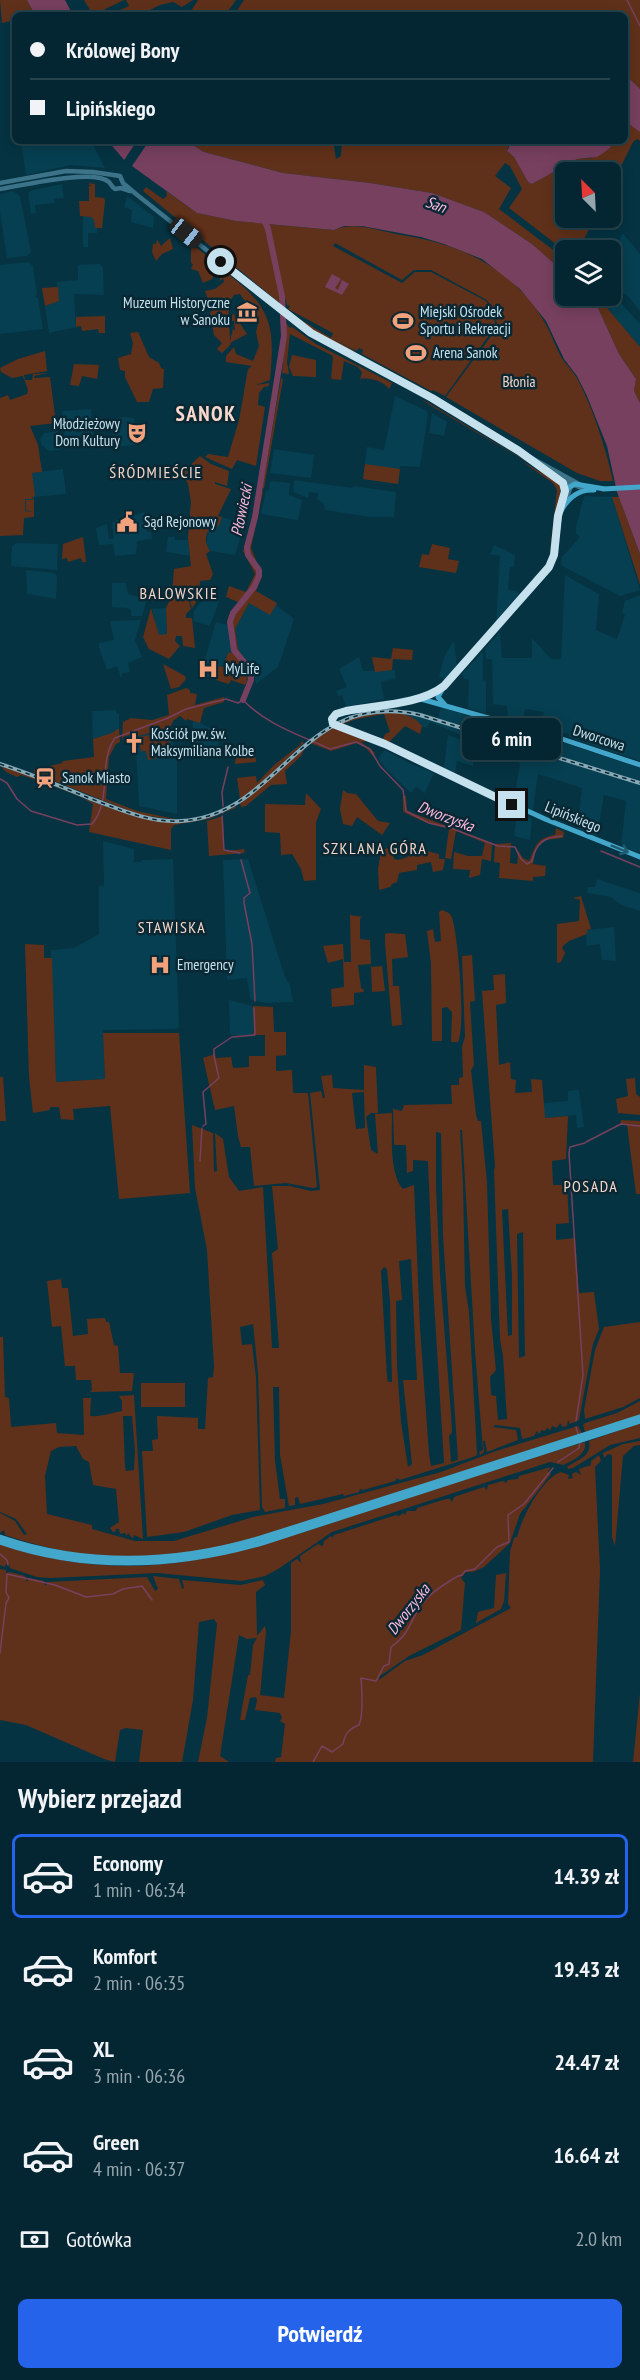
<!DOCTYPE html>
<html lang="pl">
<meta charset="utf-8">
<style>
:root{--surface:#042632;--page:#12323e;--text:#f1f3f6;--muted:#97a5ac;--line:#25434d;--accent:#2563eb}
body{margin:0;font-family:"PT Sans Narrow",sans-serif;background:var(--page);color:var(--text);height:100vh;display:flex;flex-direction:column;font-size:22px;white-space:nowrap}
*{box-sizing:border-box;margin:0}
p{font-size:20px;color:var(--muted)}
.icon{flex:none;width:33px;height:33px;fill:none;stroke:currentColor;stroke-width:2;stroke-linecap:round;stroke-linejoin:round}
.map{position:relative;height:1762px;overflow:hidden}
.details{display:flex;flex-direction:column;background:var(--surface);flex:1}
.details>*{flex:none}
.top-card{position:absolute;left:12px;top:12px;width:616px;height:132px;border-radius:9px;box-shadow:0 3px 15px #0003,0 0 0 2px var(--line);display:grid;align-content:center;height:132px;padding:0 18px;background:var(--surface)}
.needle{width:39px;rotate:336deg}
.fabs{position:absolute;left:555px;top:162px;display:grid;gap:12px}
.fabs a{display:grid;place-items:center;width:66px;height:66px;border-radius:9px;background:var(--surface);box-shadow:0 3px 15px #0003,0 0 0 2px var(--line);font-size:30px}
.end{position:absolute;width:27px;height:27px;margin:-14px;border:8px solid #c5e1ed;background:#111;box-shadow:0 0 0 3px #111}
.from{border-radius:50%}
.bubble{position:absolute;height:42px;border-radius:9px;background:var(--surface);box-shadow:0 3px 15px #0003,0 0 0 2px var(--line);font-size:20px;font-weight:700;line-height:42px;text-align:center}
.car{position:absolute;width:18px;height:36px;margin:-18px -9px;border-radius:8px;box-shadow:0 0 4px 2px #0007;background:linear-gradient(#222 24%,#8ab4d8 0 40%,#222 0 76%,#8ab4d8 0 86%,#222 0)}
.top-card b{display:flex;align-items:center;gap:21px;height:57px;font-size:22px}
.top-card b+b{border-top:2px solid var(--line)}
.top-card i{width:15px;height:15px;background:var(--text)}
ul{padding:0;list-style:none}
li{display:flex;align-items:center;gap:18px;height:84px;margin:0 12px 9px;padding:0 6px;border:3px solid transparent;border-radius:9px}
li div{flex:1}
li b{display:block;font-size:22px}
li em{font-style:normal;font-weight:700}
li.active{border-color:var(--accent)}
li>.icon{width:54px;height:54px;stroke-width:1.5}
h2{padding:0 18px;font-size:27px;line-height:72px}
.pay{display:flex;align-items:center;gap:15px;height:66px;padding:0 18px;font-size:22px}
.pay p{margin-inline-start:auto}
.action{display:flex;gap:12px;margin-top:auto;padding:12px 18px}
.action a{flex:1;height:69px;border-radius:9px;background:var(--accent);color:#fff;font-size:24px;font-weight:700;line-height:69px;text-align:center}
.map>svg:first-child{display:block}
.built{fill:#063f51}
.green{fill:#60311a;fill-rule:evenodd}
.water{fill:#77405f}
.pier{fill:#053342}
.lines{fill:none;stroke-linecap:round;stroke-linejoin:round}
.stream{stroke:#77405f;stroke-width:1.5}
.river{stroke:#77405f;stroke-width:6}
.secondary{stroke:#3c7389;stroke-width:4.5}
.primary{stroke:#43a7cb;stroke-width:5}
.rail-casing{stroke:#87a9b6;stroke-width:4}
.rail{stroke:#0a2833;stroke-width:1.5;stroke-dasharray:4.5;stroke-linecap:butt}
.oneway{stroke:#215b70}
.route{stroke:#c5e1ed;stroke-width:8}
.labels{text-anchor:middle;stroke-width:5;stroke-linejoin:round;paint-order:stroke}
.poi-label{font-size:15px;fill:#c5e1ed;stroke:#0a2833;text-anchor:start}
.park-label{font-size:15px;fill:#f9d5c4;stroke:#0a2833}
.street-label{font-size:15px;fill:#c5e1ed;stroke:#0a2833}
.water-label{font-size:16px;font-style:italic;fill:#feb9de;stroke:#0a2833}
.neighbourhood-label{font-size:16px;letter-spacing:1.5px;fill:#f8d8ca;stroke:#0a2833}
.district-label{font-size:21px;font-weight:bold;letter-spacing:1.5px;fill:#f8d8ca;stroke:#0a2833}
</style>
<div class="map">
<svg width="640" height="1762" viewBox="0 0 640 1762">
<rect width="100%" height="100%" fill="#053342"/>
<path class="built" d="M23,141h68l14,27 -34,-3 -45,10 -5,-31z
M62,184l2,14 -10,1 1,4 -20,2 1,8 -5,1 -3,-21 5,-3z
M13,191l7,5 11,56 -4,4 -20,2 -7,-46v-18z
M127,196l27,21 -1,11 -22,-6 1,-12 -8,-3z
M83,216l8,1 3,3 1,8h2v5h-9v14h-5z
M623,233l17,21v57l-12,-15 -17,-9v-31z
M28,262l5,4 4,29 -2,1 3,2 5,31 -43,5v-69z
M100,264l3,4 1,27 -30,-1 2,33 -27,6 -4,-27 14,-5 -2,-19 21,-2v-15z
M611,292l29,32v23l-43,-51h13z
M395,396l32,15 1,4 -8,52 -20,-1 -2,18 -35,-5 4,-32 17,3z
M91,409l2,26 -28,4 -3,-28z
M432,413l15,9 -3,14 -15,-3z
M125,417l9,1 2,27 -23,2 -1,-28z
M57,427l3,23 -11,1 -7,-6 -2,-6 4,-6 8,-1v-4z
M274,449l40,6 -3,23 -41,-5z
M63,469l3,25 -32,3 -1,15 -8,-1v-13l8,-14 -1,-11z
M294,480l58,8 1,-2 43,6 -2,25h-25l-43,-7 -3,-7 -6,-4 1,-6 -9,-1 -1,6 -15,-6z
M270,481l20,2 -1,12 13,5 -4,20 -37,-6 5,-24 3,1z
M584,496l28,1 28,93 -20,6 -56,-29 -3,-3 1,-7 18,-20 -4,-4v-6z
M144,512l3,20h4l1,7 -15,2 -1,13 -21,2 -2,-12 -14,1 -3,-17 11,-4 2,15 5,-1 -2,-16z
M222,517l23,7 -10,31 -25,-4 -4,-5 2,-15 2,-3 9,-2z
M168,537h7v3h13l2,16 -24,-4z
M16,543l42,1 -1,26 -46,-4 1,-20z
M494,545l21,10 -1,12h-4l-2,23 8,1 5,4 -25,28 4,-67 -10,-2z
M26,570l29,3 2,4 -1,22 -29,-5z
M565,575l34,19 -3,36 21,9 8,-24 -3,-2 3,-12 15,-6v166l-71,-24v-3l-24,-3 3,-9 -6,-3 2,-7 -19,-3 -2,14 -15,-5 -1,-12 -14,-2 -1,-45h-6l-1,-11 15,-16 2,26h30v-20l19,21h10z
M112,583h14l2,11 19,5 -5,17h-11v-6l-4,-2 -15,-1z
M256,591l21,12v3l17,13 -16,48 -22,17 -2,-12 -15,-18 -4,-25z
M205,596l14,5 -9,25 -17,-5 1,-10z
M166,608l1,26 -8,2 -7,-27z
M141,620l-6,20 7,17 -14,6 2,9 -7,1 -2,5 -4,-12 -10,4 -8,-22v-5l15,-3 -4,-19z
M216,622l12,3 5,27 -5,1 -6,14 -8,6 3,3 -1,4 -15,-8z
M454,641l3,26 -12,14 -6,-5 2,-8 4,-13z
M483,651v29l3,1v33l-18,-6 1,-28 -5,-1 -2,-5z
M359,657l4,14 29,-1 3,1 1,7 -15,4 3,17 -38,8 -4,-12 -4,1 -2,-5 11,-4 -8,-18z
M441,707l83,27 -4,8 39,12 5,-11 76,25v85l-19,-7 5,-45 -22,-6 -7,41 -20,-7 5,-41 -44,-14 -5,36 -19,-9 6,-38 -46,-16 -1,19 -16,-5 -2,13 -11,-6 4,-33 16,6 -4,-2 1,-4 -31,-13 -3,6 -5,-2 -2,-3 -13,-7v-7l31,9z
M116,710l1,4h2v14l-7,5 -19,6 -1,-28z
M193,720l28,13 -6,24 -23,-7z
M165,728h5l5,25h2v61l-38,-8 -3,-57 3,-1 -1,-12z
M385,750l22,12 27,11 -9,20 -9,-6 -5,6 -26,-25 -7,-10z
M517,812l15,7 -2,21 -16,-4z
M103,841l31,8v13h7v-2l32,-1 6,168 -3,2 -73,1 2,49 -49,3 -5,-132 23,-2 25,-14v-48l5,-1z
M248,859l37,118 5,8 3,17 -27,1 -14,-3 -2,-2 -3,-20 -20,2 -4,-120z
M597,879l43,14v18l-19,-6 -10,-8 -24,-4 1,-6h7z
M614,927l2,34 -14,-1 -2,-16 -14,2 1,-16z
M229,1000l24,6 1,27 -2,2h-20l-2,-2z
M579,1090l5,37 -7,1 -1,-13 -32,3 -1,-15 25,-2v-10z"/>
<path class="green" d="M0,0h27l8,15h-20v5l-13,3z
M84,0h40l-31,15z
M126,0h67l-11,7 -9,-5 -13,3 -20,10h-31l20,-9z
M198,0h38l-11,15h-28l-6,-4z
M244,0h396v89l-14,-14v-60h-392z
M626,122l14,10v9l-3,-2 -4,3 -22,44 -1,-14h-44v46h29l-17,32 -13,1 -56,-43 13,-19 -12,-23 -5,-3 -10,13 16,12 -12,21 66,50v14l-33,-29 -48,-32 -52,-19 -62,-10 -87,-10 -79,-21 -18,-11h147l3,18 5,-3 1,-15h170l-5,8 2,4 5,4 14,25 4,2 45,-25 15,-1 17,-9 7,-8h10z
M89,183l6,1v13l9,1 1,3 -3,27h-7l-1,-8 -3,-3 -11,-1 -1,-15h10v-15h3l-3,-1z
M146,187l17,12 4,-3 -1,-5 31,22 39,8 29,2 16,71v10l-138,-113z
M267,224l67,6c23,-9 43,1 67,5 61,9 113,34 144,88 7,12 11,26 18,37 5,6 10,12 14,18 17,33 28,68 36,103h-13l-23,-8 -131,-76 48,-65 3,-8 -2,-13 -8,-11 -56,-30h-17l-12,10 -67,-37 -2,3 69,37 13,-11h16l55,29 7,10 2,12 -3,8 -47,65 -12,-6 -2,1 -69,-37 1,-4 -4,-2 -2,3 -26,-13 24,13h-4l-40,-22 -18,-14 38,23 2,-5 -45,-24 2,-3 -3,-1z
M170,238l3,11 -11,5 -6,7 -4,-9 1,-8h3l1,-5 4,7z
M191,248h6l20,16 -5,15 -9,4 -5,-12 -7,-2 2,-5 -2,-1z
M227,273c45,35 48,53 43,107l-14,5 13,-2v3l-5,1 -5,6 -1,12 7,2 -9,59 -19,-6 -5,9 -27,-12 3,-3 20,3 11,-37 9,-51 4,-3 -26,-4v-6l8,-9 2,7 17,7 6,-15 -3,-14 3,-12 -19,-26 -6,1c-9,12 -4,31 -4,46l3,-12 2,2 -1,-10h-2v-8v3l1,-3 14,21 -17,9 1,1 -9,9 -5,-4 5,-6 -8,-8 -4,-22 2,-2 -7,-20 10,-2 9,-7 -1,-4 -3,3v-3z
M58,287l1,14 -14,5 -3,-18z
M587,296h10l43,51v56l-6,-12 2,-12 -17,-25 -21,-46z
M105,316v17h-6l-1,-4 -16,2 -1,-5 -5,1v-10z
M286,323l4,5 2,-1 24,17 76,39 -3,6c-6,-8 -15,-10 -27,-11l-2,2 2,-8 -4,-5 -14,-6 -3,19 -10,-1 2,-23 -43,-22 -3,28 2,12 -7,-1z
M138,332l11,25 10,6 2,5 3,1 -1,19 -10,1 -4,13h-12l-12,-25v-6l-5,-1 -2,-12 13,-4 2,-11 -3,-10z
M45,351l2,20 -23,4 1,5h7l1,-6 15,-1 -14,3v2l16,-1 6,46 -26,3 8,19 4,27 -10,1 3,22 -4,4h-6v12l8,1 -7,-2v-10h7l1,-3v20l-10,1 -1,17 -23,1v-138l8,-3 2,5 17,-6 1,-4 -5,-14 -11,2 -11,-6 -1,-4 18,-9z
M292,355l24,5v17l-23,-1 -4,-9z
M74,364l25,1 -2,14 -15,-3 -3,10 -9,-1z
M281,378l2,1 -19,109 -2,1z
M420,398l138,82 -130,-76z
M200,456l11,8 18,7 -2,15 -12,-4v2l16,5 -13,27 4,1 -3,9 -9,2c-6,8 -5,16 0,23l-4,3 7,20 -3,6 -10,1 -1,17 -7,10 -7,-23 6,24 -5,5v4h6l3,30 -12,-2 -1,-10h-6l-1,5 5,5 -11,13 -20,-10 -6,-12 8,-29 8,27 8,-1 -1,-26 6,-13 2,-26 17,-3 -3,-28 3,-36 -3,-18 -6,-11z
M520,460l37,22 4,5 -11,64 7,-61 -4,-7z
M365,464l35,5 -2,15 -35,-5z
M257,490l-5,36 -7,21 2,9 11,17 -4,11 -16,18 -12,-5 3,-11 17,6 9,-18 -12,-23 8,-23z
M261,491l2,1 -12,56 11,27 -6,16 21,12 -7,12 -21,-12 -14,26 4,25c-4,-6 -5,-12 -6,-19 -4,-28 20,-35 28,-60l-5,-13 -7,-9 -1,-6 7,-20z
M612,497h7l21,57v31z
M83,537l3,25h-4l-1,-4 -13,4 -1,-4 -5,1 1,-15z
M432,544l18,4 -2,11 11,2 -3,12 -37,-6 3,-13 7,1z
M393,648l20,2 -1,10 -19,-1 -1,11 -17,2 -3,-15 19,2z
M233,652c9,10 21,19 12,33l-14,-5 -2,4 -13,-4 1,-4 -5,-4 2,-6 9,1 5,-14z
M163,664l22,12 1,3 -7,8 -8,2z
M186,688l4,2v3l7,1 -2,11 29,-8v5l-20,6 -4,15 -13,-4 -1,2 -6,-5 -7,5 -3,7 -32,8 -1,-3 -14,4v3l-1,-1 1,-17 8,-4 21,2 17,-5 -2,-20z
M388,712c13,1 26,3 34,14l-2,8 -15,-8 -16,16 -6,-3 2,-5 5,-2 -6,-18 -27,5 -14,5 -3,-1 16,-6z
M331,727l36,14 -6,1 14,11 -2,3 -9,-10 -7,-3 -26,8 -21,-8z
M119,728l1,14 -4,2 -7,13 -3,42 31,12 43,9 -40,-5 -106,-42v-3l28,-7 1,-2 31,-4 -1,-18 19,-6z
M168,732l4,23 -24,5 -2,-9h-5l-3,-14z
M302,741l2,2 -45,42 -19,14 -3,-21 19,-2 1,7 17,-18 26,-20z
M306,746l-5,10 -16,15 2,13 -16,1 -25,21 -5,1 -1,-4z
M237,750l18,3 1,9 -21,2z
M1,766c69,21 165,85 235,40v2l-27,11 -35,6 -3,4v21l-82,-18 4,-28c-21,-13 -50,-22 -72,-29l-4,2 -11,-5z
M343,790l4,3 9,1 22,27 12,2 -8,12 -25,-18 -5,9 -9,-2 -3,-15z
M306,793l15,16 -5,13v58l-12,1 -3,-12 -9,-15 -11,1 -1,-22 -15,-1v-28l40,1z
M403,796h3l1,15 85,32 -1,18 -9,-2 -2,16 -11,3 1,-8 -17,-1 1,-17 14,4h14l3,-13 -29,-12 -5,28 -6,-1 4,-29 -22,-6 -22,-10 -2,-2z
M223,816l1,35 21,-2 -1,4 -35,3 -2,-35z
M556,828l8,4 -1,6 -18,2 -9,8 -3,16 13,2 -1,10 -12,1v4l-34,-3 1,-15 -6,-1 1,-18 16,-1 -1,20 7,1 1,-8 -4,-11 9,13 6,3c7,-15 7,-23 26,-26z
M411,840l16,11 12,3v5h6l-2,11 -10,2 -2,-10 -14,3v5l-18,3 -2,9 -5,2 -2,3 -11,3 -1,-21 3,-18 11,-5 2,13 4,1 10,-3z
M581,896l10,33 -4,1v4l-18,7 -7,6 3,6 -4,9 -4,1v-39l22,-3 1,-21 -7,-2z
M442,910c5,2 9,3 10,8 6,16 14,109 6,124h-7l1,-30 -5,-5 -5,1v33h-10l-1,-78 -4,-32 6,-2 2,13 6,-1 -2,-29z
M350,915l13,2 -3,1v21l10,1 1,24 -13,1 3,23 3,2 -1,2 -9,1v12l-22,2 -1,-18 13,-2 -1,-28 -15,4 -5,-17 20,-2 1,18h7z
M388,933l17,1 3,23 -16,2 1,27h6l3,39 -10,1 -7,-83v-9z
M25,944l19,1v13h8l4,124 49,-3 -2,-46h76l11,160 -71,6 -9,-93 -37,3 1,11 -13,-1 -2,-12h-9v3l-17,3 -4,-36z
M472,955l3,46 -5,1 4,63 -3,5 5,45 2,6h3l6,62 4,136 5,51 -6,7 1,18 5,1 2,24 9,-1 -4,-63 -3,-17 -6,-169 1,-3 -13,-176 12,-1 -1,-15 12,-1 1,29 -10,2 3,60 11,-3 1,17 5,1 -1,13 17,-1 -1,-13 11,1 3,38 23,-2 -2,43 -14,2 1,24h14l2,38 -13,1v16l19,-2 4,55 15,-1 5,37 -6,15 -14,76 -9,4 -2,-4 -1,6 -4,1 -3,-4 -3,5 -5,-2 -2,5 -2,-3 -2,1 -1,2 -3,-1 -3,4 -2,-3 -3,5 -12,3 -2,-11 -25,-3 -2,2 23,3 2,10 -31,12 -2,-11h-2l1,11 -4,3 -1,-3 4,-2 -8,-99 -13,-221h-2l3,54 2,103 4,25 8,141 -1,3 -76,24 -3,-2 -2,3 -32,9 -3,-1 -1,3 -15,4 -1,-2 -43,10 -2,-7 -3,1v7l-6,1 -9,-51 -1,-68h-6l2,74 5,38h5v9l-20,4 -3,-5 -4,-134 -5,-49 -13,3 2,18 10,-1 4,34 4,132 -28,5 -48,17 -37,5 -5,-86h11l-1,-11 6,-1 -1,-23 41,2v11h7l3,-51 5,-1 1,-11 -7,-116 -12,-62 -3,-63 21,8 1,39 3,-1 -2,-38 8,6 6,38 10,14 24,-4 9,161h7l-7,-95 6,-4 -6,-63h18l21,5 9,-1 -10,-97 11,-2 2,7h2l-4,-22 11,-1 1,13 31,2v-25l12,2 2,46h-7l-5,4 5,33 7,4 -3,-40 17,-1c0,20 -3,61 11,76l11,-4 6,143 9,126 2,12 13,-3 -11,-178 -5,-124 -15,-1v11l-6,2 -1,-28h-12l-1,-36 9,2 2,-6 48,-1 -1,-19h8v-7l4,-1 -1,-30 3,-10 -3,-81zM364,1092l1,36 -9,1 -4,-36zM436,1132l5,1 2,103 15,224 -7,2 -2,-26 3,-4 -1,-18 -11,-139 -4,-88zM508,1209l4,67v59l-4,1 -6,-126zM523,1232l2,124 -6,2 -2,-124zM411,1259l6,121h-14l9,84 -4,3 -7,-45 -4,-56 -1,-65 6,-1 -3,-39zM384,1267l3,2 3,32 2,81h-4l-1,-5 -6,-106z
M382,966l3,25 -13,1 -1,-25z
M253,1006l20,1 1,25h12v23l-10,1v15l16,-1 1,23h15l9,94 -4,1 -27,-5 -32,3 -4,-39h-9l-3,-11 -4,-30 -19,4 -12,-52 12,-4 1,4 15,-1 2,11 16,-1v-11h16v-21h-13l2,-3z
M0,1077h3l3,44h-6z
M635,1078l1,16 4,3v18l-22,-2 -2,-14 12,-3 -2,-17z
M621,1120l19,1v73h-4l-9,-69h-7z
M61,1279l1,9h6l5,48 15,-2 -1,-15 18,-1 1,4h3l5,23 4,1 2,27h14l-2,18 -42,1 2,-2 -1,-10h-15l-1,-14h-10l-4,-40 -9,1 -5,-46z
M640,1322v76l-17,9 -38,12 -1,-9 11,-60 9,-23z
M0,1337h3l2,60 4,1 2,29 45,-4 1,10 27,2 -1,-37h8l-1,18c12,1 20,-3 32,-5v-10l-3,-5 15,-1 9,144 -9,-4 -1,3 -2,-1 -3,-4 -1,3 -2,-3 -5,1 -1,-5h-3l-1,3h-2l-3,-4 9,-6 -3,-33 -23,-4 -4,-23 -6,-3 -7,-13 -17,1 -8,4 -6,25 2,38 45,11v4l43,12h39l79,-24 70,-13 118,-32 55,-21 82,-25 4,7c-70,23 -141,45 -211,68 -70,22 -141,50 -215,56 -51,4 -104,-6 -151,-22l-1,-5 -4,3v-20l15,8 9,14 3,-1 -11,-15 -16,-7zM123,1416h9l3,35 -1,19 -8,1 -1,-4z
M141,1383h44v24h-44z
M640,1401v14l-55,17 -2,-7 2,-2 32,-10z
M640,1423v15l-30,7 -37,23 -5,1 -1,-2c11,-8 25,-10 22,-26z
M640,1441v4l-6,1 -11,10 -8,90 -3,-9v-82l-4,-1 -4,4 -1,-5 20,-9z
M585,1442c2,13 -12,18 -22,23l-13,-3 -218,70 -54,37 -13,7 -23,5 -85,-8 -106,5 -14,-1 -27,-9 -1,-4h-3l-1,3 -5,-2v-21c139,47 236,10 368,-33 72,-23 144,-47 217,-69z
M599,1455l2,6 -6,6 5,103 -7,192h-318l1,-4 5,-1 4,-33 -5,-3 2,-3 -2,-5 -25,-3 2,-10 -1,-3 -6,1 -5,22h-5l8,-45h2l3,-30 4,-7 -10,1 -8,-4 -19,121 9,6h-31l9,-44 10,-94 -3,-5 -15,3 -6,78 -11,62h-43l4,-32 -17,-2 -6,2 -5,32 -11,-3 -78,-34 -26,-5v-151l6,1v3l4,-1 15,4 2,6 2,-4 15,3 1,5 3,-4 99,-5 8,14 3,-2 -5,-13 26,3 3,10 2,-1 -2,-8 59,5 22,-5 2,5 -9,7 1,44 8,-10 1,6 -6,63 24,3 7,-67v-68l6,-4 4,4 -1,-7 18,-12 5,2 1,-5 7,-5 2,2 1,-3 62,-20 3,1 4,-3 2,2 2,-4h9l1,-3 29,-9h4l2,3 2,-5 30,-10 3,3 1,-5 15,-4 3,2 2,-3 10,-1 1,-3 32,-9 -3,4 3,3 -31,40 -10,29 -26,24 -11,5h-7l-5,6 4,5 -4,47 -52,26 -29,20 -1,4 26,-19 18,-6 88,-47 -3,-4 2,-52 4,-14 3,-1c5,-20 26,-60 44,-65l8,3 -1,4 5,-1 -1,-4 4,-2 5,3 -2,-6 12,-4v-4z
M506,1573l-2,28 -3,8 -25,14 2,-11 16,-4 2,-33z
M640,1693v69h-7z"/>
<path class="water" d="M27,0h38l8,15h-38z
M626,75l14,14v43l-14,-10z
M108,141h78l18,11 79,21 87,10 62,10 52,19 48,32 33,29 1,23h21l11,12 21,46 17,25 -2,12 6,12v151l-23,-62 -10,-46 -20,-50 -10,-20 -13,-17 -18,-38 -26,-32 -38,-30 -38,-15 -23,-7 -59,-11h-18l-10,4 -98,-9 -39,-8 -72,-52z
M512,141h104l-7,8 -12,8 -20,2 -45,25 -4,-2 -14,-25 -7,-6z
M332,274l9,5 -6,9 3,2 4,-10 7,4 -7,11 -17,-8z"/>
<path class="pier" d="M137,141h12l-19,28 -8,-6z"/>
<g class="lines">
<path class="stream" d="M627,0l13,26
M0,779l7,4 10,16 14,12 46,14 15,-1c21,-25 5,-60 23,-86l53,-20 18,-9 40,-10 12,4 5,-3c24,25 57,35 87,49l26,-7 14,7 10,17 23,24 3,21 23,12 22,5 47,18 17,1 6,12 6,5 5,-3c4,-18 12,-24 30,-25
M223,806l-1,-14 6,-25
M223,808v1
M223,813v-1
M222,816l2,34 16,3
M601,851l39,16
M241,860l9,33 -6,5v5l8,41 3,57
M203,1126l3,-2 -3,-32 16,-14 -5,-22v-7l18,-12 23,-2 -1,-27
M586,1142l35,-18 19,2
M200,1161l2,-33
M576,1421l7,-46 -14,-222 1,-6 15,-4
M576,1427l2,7
M558,1462l21,-14 1,-6
M0,1554l7,6 1,5
M0,1653l6,-50 3,-5 -3,-6 1,-18 48,11 31,12 27,-3 10,-5 19,-3 10,14
M313,1762l9,-16 10,6 11,-8c2,-11 6,-15 16,-19 5,-12 3,-34 2,-47l15,3 8,-15 5,-2 2,-17c14,-10 18,-19 25,-34 7,-14 22,-25 34,-32 5,-3 6,-5 12,-6l3,-4 10,-2 22,-22 12,-5 -1,-27 16,-11 29,-36"/>
<path class="river" d="M243,700l8,-20v-6l-3,-7 -14,-17 -4,-28 3,-9 21,-26 5,-11v-6l-11,-15 -1,-8 8,-30 29,-181 -2,-40 -14,-67 -5,-12"/>
<path class="secondary" d="M0,183l66,-12 27,1 27,4 3,7 13,11 175,139 103,55 105,63 60,33
M0,189c20,-3 94,-21 109,-7 2,2 3,5 6,7l6,-1 9,3
M531,460l29,19 26,11
M565,503l6,-17"/>
<path class="primary" d="M603,489l37,-2
M561,511c7,-13 18,-22 33,-21
M444,686l-11,8 -13,5 -84,15 -4,7 1,3 52,21 160,74 95,38
M421,699l138,39 81,27
M445,705l-7,-8 6,-11 105,-119c12,-24 6,-54 17,-78l9,-5 30,5
M0,1537c88,30 176,27 264,0l376,-120
M0,1542c87,30 175,26 262,1l378,-122"/>
<g class="rail-casing">
<path id="rail" d="M0,764c30,10 60,22 89,34 30,11 60,25 92,23 101,-6 120,-133 239,-106l220,68"/>
</g>
<use href="#rail" class="rail"/>
</g>
<defs><path id="oneway-shaft" d="M-6 0H5M1.5-3L5.5 0L1.5 3" fill="none" stroke-width="1.6" stroke-linecap="round" stroke-linejoin="round" transform="scale(1.5)"/></defs>
<use class="oneway" href="#oneway-shaft" transform="translate(620 849) rotate(22)"/>
<g class="lines">
<path class="route" d="M221,262l90,71 121,65 87,53 44,32 2,8 -7,25 -4,39 -5,12 -105,119c-24,19 -68,19 -98,25l-10,3 -4,5 1,5 52,20 127,61"/>
</g>
<defs>
<g id="museum-bare" transform="scale(1.62)"><path d="M0-6L6-3V-2H-6V-3ZM-5-1h2V3h-2ZM-1-1h2V3h-2ZM3-1h2V3H3ZM-6 4H6V6H-6Z" fill="#f1a17c" stroke="#0a2833" stroke-width="2.5" paint-order="stroke"/></g>
<g id="stadium-bare" transform="scale(1.62)"><path d="M0-5a6.5 5 0 1 0 0 10a6.5 5 0 1 0 0-10ZM-3.5-1.8h7v3.6h-7Z" fill="#f1a17c" stroke="#0a2833" stroke-width="2.5" paint-order="stroke"/></g>
<g id="theatre-bare" transform="scale(1.62)"><path d="M-5-5.5Q0-4 5-5.5V0Q5 5 0 6Q-5 5-5 0ZM-3.3-2.5H-1v1.5H-3.3ZM1-2.5H3.3v1.5H1ZM-2.8 1Q0 5.5 2.8 1Z" fill="#f1a17c" stroke="#0a2833" stroke-width="2.5" paint-order="stroke"/></g>
<g id="civic-bare" transform="scale(1.62)"><path d="M-.6-6.5H3V-4.5H.6V-3L4-1V1h2V6H-6V1h2V-1L-.6-3ZM-1.2 2.5V6h2.4V2.5Z" fill="#f1a17c" stroke="#0a2833" stroke-width="2.5" paint-order="stroke"/></g>
<g id="hospital-bare" transform="scale(1.62)"><path d="M-5-5h3v3.5h4V-5h3V5h-3V1.5h-4V5h-3Z" fill="#f1a17c" stroke="#0a2833" stroke-width="2.5" paint-order="stroke"/></g>
<g id="church-bare" transform="scale(1.62)"><path d="M-1.2-6h2.4v3.5h3.3v2.4h-3.3V6h-2.4V-.1h-3.3v-2.4h3.3Z" fill="#f1a17c" stroke="#0a2833" stroke-width="2.5" paint-order="stroke"/></g>
<g id="station-bare" transform="scale(1.62)"><path d="M-3-6H3Q5-6 5-4V2Q5 4 3 4L4.5 6H3L1.5 4h-3L-3 6H-4.5L-3 4Q-5 4-5 2V-4Q-5-6-3-6ZM-3.5-4v3h7v-3ZM-3.5 1v1.5H-2V1ZM2 1v1.5H3.5V1Z" fill="#f1a17c" stroke="#0a2833" stroke-width="2.5" paint-order="stroke"/></g>
</defs>
<g fill-rule="evenodd">
<use href="#museum-bare" x="247" y="312"/>
<use href="#stadium-bare" x="403" y="321"/>
<use href="#stadium-bare" x="416" y="353"/>
<use href="#theatre-bare" x="137" y="433"/>
<use href="#civic-bare" x="127" y="522"/>
<use href="#hospital-bare" x="208" y="669"/>
<use href="#church-bare" x="134" y="743"/>
<use href="#station-bare" x="45" y="778"/>
<use href="#hospital-bare" x="160" y="965"/>
</g>
<g class="labels">
<g class="poi-label">
<text x="230" y="308" text-anchor="end">Muzeum Historyczne<tspan x="230" dy="17">w Sanoku</tspan></text>
<text x="420" y="317">Miejski Ośrodek<tspan x="420" dy="17">Sportu i Rekreacji</tspan></text>
<text x="433" y="358">Arena Sanok</text>
<text x="120" y="429" text-anchor="end">Młodzieżowy<tspan x="120" dy="17">Dom Kultury</tspan></text>
<text x="144" y="527">Sąd Rejonowy</text>
<text x="225" y="674">MyLife</text>
<text x="151" y="739">Kościół pw. św.<tspan x="151" dy="17">Maksymiliana Kolbe</tspan></text>
<text x="62" y="783">Sanok Miasto</text>
<text x="177" y="970">Emergency</text>
</g>
<g class="park-label">
<text x="519" y="387">Błonia</text>
</g>
<g class="street-label">
<text transform="translate(599 738) rotate(18)" y="5">Dworcowa</text>
<text transform="translate(573 817) rotate(22)" y="5">Lipińskiego</text>
</g>
<g class="water-label">
<text transform="translate(436 204) rotate(20)" y="6">San</text>
<text transform="translate(241 510) rotate(-78)" y="6">Płowiecki</text>
<text transform="translate(446 816) rotate(21)" y="6">Dworzyska</text>
<text transform="translate(408 1609) rotate(-52)" y="6">Dworzyska</text>
</g>
<g class="neighbourhood-label">
<text x="156" y="478">ŚRÓDMIEŚCIE</text>
<text x="179" y="599">BALOWSKIE</text>
<text x="375" y="854">SZKLANA GÓRA</text>
<text x="172" y="933">STAWISKA</text>
<text x="591" y="1192">POSADA</text>
</g>
<g class="district-label">
<text x="206" y="421">SANOK</text>
</g>
</g>
</svg>
<div class="fabs">
<a><svg class="needle" viewBox="-14 -14 28 28"><path d="M0-13l5 13h-10z" fill="#e53935"/><path d="M0 13l5-13h-10z" fill="#97a5ac"/></svg></a>
<a><svg class="icon" aria-label="layers" viewBox="0 0 24 24"><path d="M12 4l9 5-9 5-9-5zM3 14l9 5 9-5"/></svg></a>
</div>
<i class="end from" style="left:221px;top:262px"></i>
<i class="end" style="left:512px;top:805px"></i>
<div class="bubble" style="left:462px;top:718px;width:99px">6 min</div>
<i class="car" style="left:186px;top:233px;rotate:128deg"></i>
<div class="top-card">
<b><i class="from"></i>Królowej Bony</b>
<b><i></i>Lipińskiego</b>
</div>
</div>
<section class="details">
<h2>Wybierz przejazd</h2>
<ul>
<li class="active"><svg class="icon" aria-label="car" viewBox="0 0 24 24"><path d="M5 17H2v-5l4-1 3-4h7l3 4 3 1v5h-3M9 17h6M6 11h13"/><circle cx="7" cy="17" r="2"/><circle cx="17" cy="17" r="2"/></svg><div><b>Economy</b><p>1 min · 06:34</p></div><em>14.39 zł</em></li>
<li><svg class="icon" aria-label="car" viewBox="0 0 24 24"><path d="M5 17H2v-5l4-1 3-4h7l3 4 3 1v5h-3M9 17h6M6 11h13"/><circle cx="7" cy="17" r="2"/><circle cx="17" cy="17" r="2"/></svg><div><b>Komfort</b><p>2 min · 06:35</p></div><em>19.43 zł</em></li>
<li><svg class="icon" aria-label="car" viewBox="0 0 24 24"><path d="M5 17H2v-5l4-1 3-4h7l3 4 3 1v5h-3M9 17h6M6 11h13"/><circle cx="7" cy="17" r="2"/><circle cx="17" cy="17" r="2"/></svg><div><b>XL</b><p>3 min · 06:36</p></div><em>24.47 zł</em></li>
<li><svg class="icon" aria-label="car" viewBox="0 0 24 24"><path d="M5 17H2v-5l4-1 3-4h7l3 4 3 1v5h-3M9 17h6M6 11h13"/><circle cx="7" cy="17" r="2"/><circle cx="17" cy="17" r="2"/></svg><div><b>Green</b><p>4 min · 06:37</p></div><em>16.64 zł</em></li>
</ul>
<div class="pay"><svg class="icon" aria-label="cash" viewBox="0 0 24 24"><path d="M3 7h18v10H3z"/><circle cx="12" cy="12" r="2"/></svg>Gotówka<p>2.0 km</p></div>
<div class="action"><a>Potwierdź</a></div>
</section>
